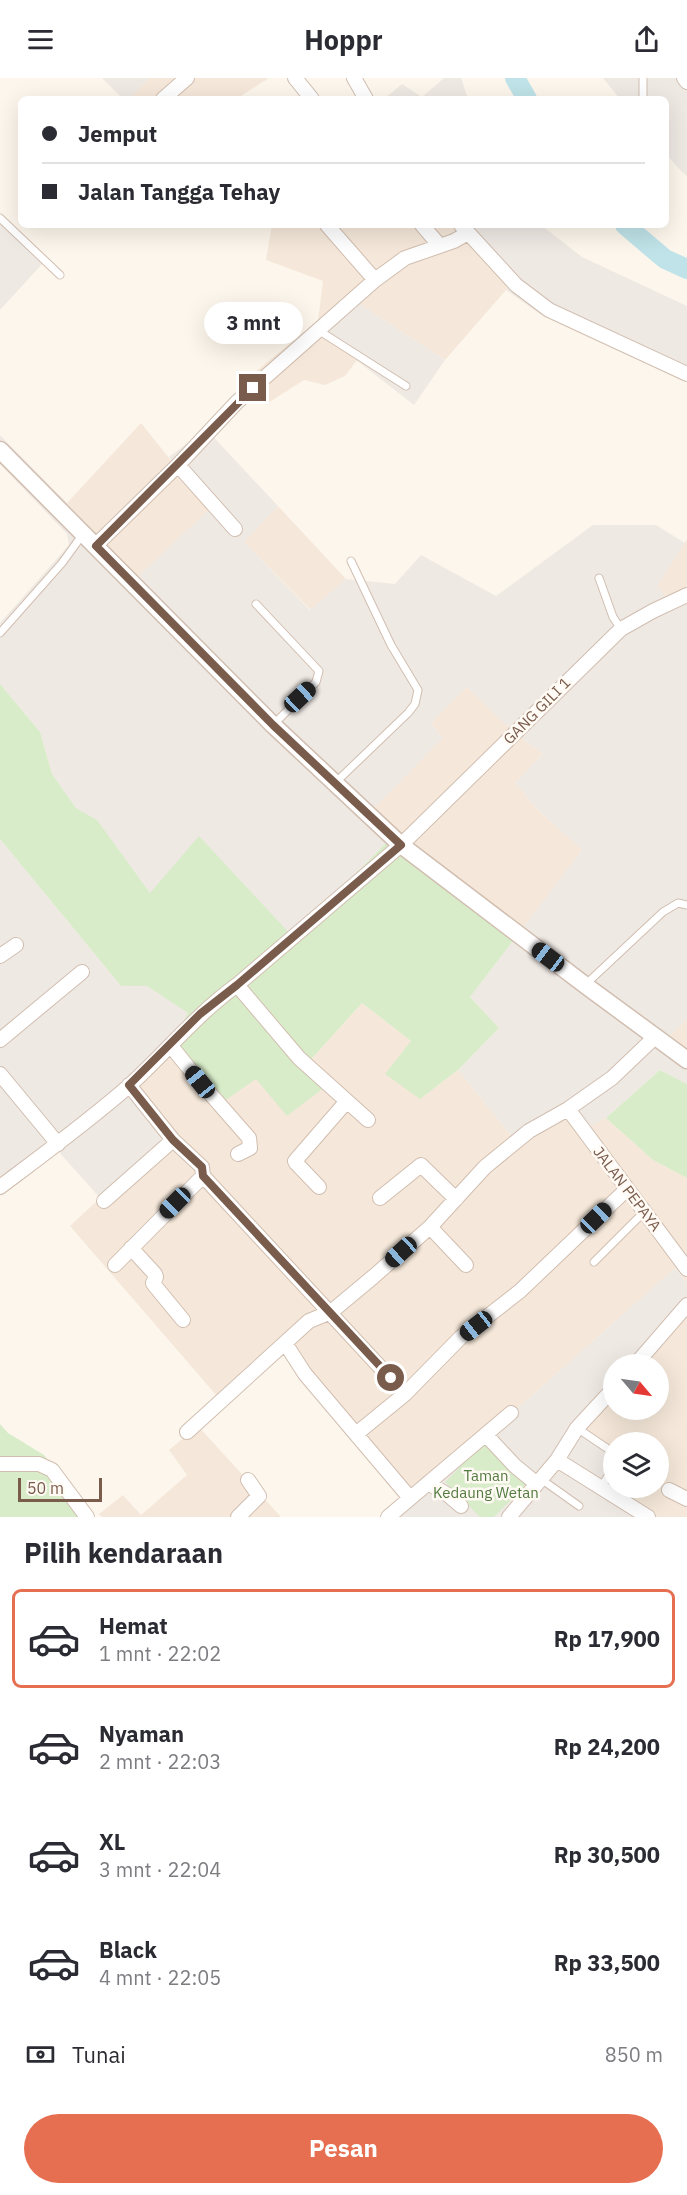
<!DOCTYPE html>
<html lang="id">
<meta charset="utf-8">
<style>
:root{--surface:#fff;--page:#f7f7f7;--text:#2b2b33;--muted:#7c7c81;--line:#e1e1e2;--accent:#e76f51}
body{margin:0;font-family:"IBM Plex Sans",sans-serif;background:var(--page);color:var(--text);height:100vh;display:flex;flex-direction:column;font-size:22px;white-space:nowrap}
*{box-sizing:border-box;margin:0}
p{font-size:20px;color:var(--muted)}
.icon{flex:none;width:33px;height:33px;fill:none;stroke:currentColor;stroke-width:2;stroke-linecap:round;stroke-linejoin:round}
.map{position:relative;height:1439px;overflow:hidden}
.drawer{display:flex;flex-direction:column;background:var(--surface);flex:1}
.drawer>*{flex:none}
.top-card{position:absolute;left:18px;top:18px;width:651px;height:132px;border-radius:9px;box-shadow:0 6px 24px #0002;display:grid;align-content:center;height:132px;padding:0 24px;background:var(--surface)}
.needle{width:39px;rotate:119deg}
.fabs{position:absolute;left:603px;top:1276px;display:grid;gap:12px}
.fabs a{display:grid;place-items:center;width:66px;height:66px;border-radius:50%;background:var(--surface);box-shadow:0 6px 24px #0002;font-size:30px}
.scale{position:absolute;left:18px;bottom:15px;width:84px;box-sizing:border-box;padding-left:6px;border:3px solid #7a5c4d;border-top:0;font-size:16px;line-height:21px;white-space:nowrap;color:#7a5c4d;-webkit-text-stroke:4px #fffaf3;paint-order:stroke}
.end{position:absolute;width:27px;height:27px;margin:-14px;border:8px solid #7a5c4d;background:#fff;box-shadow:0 0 0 3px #fff}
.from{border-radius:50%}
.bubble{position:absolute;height:42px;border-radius:21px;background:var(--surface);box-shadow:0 6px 24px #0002;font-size:20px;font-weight:800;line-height:42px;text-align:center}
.car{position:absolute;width:18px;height:36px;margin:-18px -9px;border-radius:8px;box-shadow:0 0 4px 2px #0007;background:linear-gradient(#222 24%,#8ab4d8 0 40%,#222 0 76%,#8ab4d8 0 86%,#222 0)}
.top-card b{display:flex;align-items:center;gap:21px;height:57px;font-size:22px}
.top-card b+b{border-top:2px solid var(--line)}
.top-card i{width:15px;height:15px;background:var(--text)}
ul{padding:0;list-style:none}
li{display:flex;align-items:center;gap:18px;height:99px;margin:0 12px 9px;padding:0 12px;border:3px solid transparent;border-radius:9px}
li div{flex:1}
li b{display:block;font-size:22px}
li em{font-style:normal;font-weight:800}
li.current{border-color:var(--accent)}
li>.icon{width:54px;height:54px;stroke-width:1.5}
h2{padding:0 24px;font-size:27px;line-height:72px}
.pay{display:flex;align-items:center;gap:15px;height:66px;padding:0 24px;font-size:22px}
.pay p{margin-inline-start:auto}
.cta{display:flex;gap:12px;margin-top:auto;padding:12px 24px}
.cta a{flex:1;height:69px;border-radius:36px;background:var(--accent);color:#fff;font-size:24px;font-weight:800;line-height:69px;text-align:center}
header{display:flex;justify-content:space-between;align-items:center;height:78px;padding:0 24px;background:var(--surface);font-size:27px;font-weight:800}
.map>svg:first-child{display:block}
.residential{fill:#f5e8da}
.industrial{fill:#efe9e4}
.green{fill:#d8ecc9}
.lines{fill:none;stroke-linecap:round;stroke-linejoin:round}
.river{stroke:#bfe3e8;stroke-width:20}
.service-casing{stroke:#d1beb0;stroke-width:9}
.minor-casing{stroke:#d1beb0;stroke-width:16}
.tertiary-casing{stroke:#d1beb0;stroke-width:19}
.service{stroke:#fff;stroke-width:7}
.minor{stroke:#fff;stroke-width:14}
.tertiary{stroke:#fff;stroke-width:16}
.route{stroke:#7a5c4d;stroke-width:8}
.labels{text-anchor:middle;stroke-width:5;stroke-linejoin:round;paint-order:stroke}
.street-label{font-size:15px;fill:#7a5c4d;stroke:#fffaf3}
.park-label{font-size:15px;fill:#537a41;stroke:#fffaf3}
</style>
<header><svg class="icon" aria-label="menu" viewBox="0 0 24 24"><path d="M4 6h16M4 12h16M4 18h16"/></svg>Hoppr<svg class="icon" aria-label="share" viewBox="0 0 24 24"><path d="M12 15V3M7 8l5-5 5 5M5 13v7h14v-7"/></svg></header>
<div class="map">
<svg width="687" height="1439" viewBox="0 0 687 1439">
<rect width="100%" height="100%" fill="#fdf6ec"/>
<path class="residential" d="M149,0h120l-33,21h-107z
M272,147h187l49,54 -2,11 -61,70 -92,-60 -29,35 33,25 -12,16 -20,9 -21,-5 -36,23 -25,-21 75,-62 5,-39 -57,-21z
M141,345l69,86 -75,71 -68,-77z
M278,428l68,73 -35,31 -68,-69z
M687,461v52l-20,8 -10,-13z
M467,609l49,47 27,20 -28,29 23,27 44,40 -63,83 -155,-115 79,-80 -12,-15z
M362,925l49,38 9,58 38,-29 55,68 56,-39 19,28 18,-9 47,42 34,18v105l-12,-15 -157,140 -108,91 -125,-146 -62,50 -153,-177 30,-28 25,-111 44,-37 87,29 50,-14z
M687,941v34l-22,-13z
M687,1222v217h-48l-36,-28 10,-18 1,17h44v-45h-44l-1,9 -37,-22 37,-44 1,24h44v-45h-26z
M198,1348l83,91h-179l-3,-3 24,-19 18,20 46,-40 -18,-25z"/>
<path class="industrial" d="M102,0h47l-20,21h-6z
M444,0h17l7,21h-84l18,-15 20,13z
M603,0h84v98l-5,-4 -16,-18v-55h-46z
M0,139l44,45 -44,48z
M459,147h82l41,32 105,49v70l-147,-62 -34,-24 2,-11z
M353,222l92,60 -31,45 -90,-70z
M206,351l72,77 -34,36 66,68 36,-31 49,5 26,-29 75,41 97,-71h63l29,18 -28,43 10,13 20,-8v428l-21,21 21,13v31l-27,-14 -54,48 -18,9 -19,-28 -56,39 -55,-68 41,-42 -29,-31 112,-147 -44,-40 -23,-27 28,-29 -27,-20 -49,-47 -36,36 12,15 -79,80 24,23 -96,97 -142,-45 -53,-72 -21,-13 -24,-34 -12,-42 -40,-48v-61l69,-78 -2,-11 -67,-70v-29l67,68 68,76 75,-70 -41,-52z
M0,761l121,147h26l42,27 -20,37 -43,37 43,53 -69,58 -42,-47 -58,45z
M675,1190l12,15v17l-55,65h-18l-1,21 -37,44 37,22v19l-10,18 36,28h-248l19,-18 108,-91z"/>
<path class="green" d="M0,606l40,48 12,42 24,34 21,12 53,73 49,-57 94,101 95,-96 131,92 -49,64 29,31 -41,42 -38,29 -35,-25 26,-33 -49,-38 -56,62 19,22 -38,29 -31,-37 -33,23 -49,-62 14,-27 -41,-27h-26l-121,-147z
M660,992l27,14v94l-34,-18 -47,-42z
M0,1346l8,9 36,22 50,62h-94z
M484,1365l42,42 -32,32h-14l-35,-35z"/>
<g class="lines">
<path class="river" d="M515,0l12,21
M625,147l40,34 22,10"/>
<g class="service-casing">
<path id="service" d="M643,0v21
M0,140l60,57
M318,252l88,56
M599,500l14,39 8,12
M256,526l63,67 -3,11 -43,43
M0,555l62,-70 21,-29
M336,704l72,-69 7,-9 3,-14 -27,-45 -40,-84
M585,907l78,-73 15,-9 9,2
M594,1184l50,-50
M577,1350l37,25
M541,1401l38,27
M601,1409l13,-20"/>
</g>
<g class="minor-casing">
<path id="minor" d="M295,0l17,21
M354,0l12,21
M684,0l3,4
M163,21l24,-21
M327,147l48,55
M422,147l18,21
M461,147l55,60 33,25 138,64
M178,387l57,64
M95,468l83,-81 59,-63 138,-122 30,-22 49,-17 14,-8
M0,878l16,-11
M237,907l62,73 69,62
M0,962l82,-68
M171,968l29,36 49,56 1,10 -12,6
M0,996l58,70
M568,1031l119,160
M203,1098l202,218 56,-57 59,-46 107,-102
M0,1109c44,-33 89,-66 130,-102 36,-33 67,-71 107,-100l164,-140 220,-216 32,-18 34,-16
M319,1109l-23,-24 -1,-2 52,-60
M380,1120l41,-33 35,34
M104,1123l69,-61
M430,1149l36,38
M131,1170l24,26 1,3 -3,6 2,3 28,34
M115,1187l88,-89 -1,-9 -29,-27 -44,-55
M285,1265l20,31 105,124
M635,1287l52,-60
M187,1354l122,-111 22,-9 42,-35 57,-50 55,-60 44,-36 39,-22 44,-31 43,-41
M356,1356l49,-40
M486,1357l29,31 22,18
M557,1382l91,57
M0,1386h39l13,6 35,47
M428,1405l20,12 13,11
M669,1412l18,9
M238,1439l21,-21 -11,-16
M388,1439l123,-104
M509,1439l48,-57 20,-32 37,-40"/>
</g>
<g class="tertiary-casing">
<path id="tertiary" d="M0,372l273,275 128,120 184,140 102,75"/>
</g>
<use href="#service" class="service"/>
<use href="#minor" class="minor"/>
<use href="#tertiary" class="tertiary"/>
</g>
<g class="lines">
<path class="route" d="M253,310l-157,158 177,179 128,120 -164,140 -37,29 -71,71 44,55 29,27 1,9 188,202"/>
</g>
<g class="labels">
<g class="street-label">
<text transform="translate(537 633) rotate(-45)" y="5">GANG GILI 1</text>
<text transform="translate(627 1111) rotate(53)" y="5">JALAN PEPAYA</text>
</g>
<g class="park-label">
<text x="486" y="1403">Taman<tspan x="486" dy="17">Kedaung Wetan</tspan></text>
</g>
</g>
</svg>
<div class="fabs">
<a><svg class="needle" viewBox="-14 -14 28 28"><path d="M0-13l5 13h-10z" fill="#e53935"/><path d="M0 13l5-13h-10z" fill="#7c7c81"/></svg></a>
<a><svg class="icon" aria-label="layers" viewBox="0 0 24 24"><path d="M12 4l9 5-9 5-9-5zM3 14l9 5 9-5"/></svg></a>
</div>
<div class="scale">50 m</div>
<i class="end from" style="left:391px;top:1300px"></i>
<i class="end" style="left:253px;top:310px"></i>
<div class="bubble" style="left:204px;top:224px;width:99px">3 mnt</div>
<i class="car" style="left:300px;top:619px;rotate:47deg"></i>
<i class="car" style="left:548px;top:879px;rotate:307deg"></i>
<i class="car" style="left:200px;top:1004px;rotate:321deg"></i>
<i class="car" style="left:175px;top:1125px;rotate:225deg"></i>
<i class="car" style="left:596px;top:1140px;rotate:46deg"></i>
<i class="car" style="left:401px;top:1174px;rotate:228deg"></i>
<i class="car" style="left:476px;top:1248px;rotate:232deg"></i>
<div class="top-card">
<b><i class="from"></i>Jemput</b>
<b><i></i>Jalan Tangga Tehay</b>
</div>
</div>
<section class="drawer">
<h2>Pilih kendaraan</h2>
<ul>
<li class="current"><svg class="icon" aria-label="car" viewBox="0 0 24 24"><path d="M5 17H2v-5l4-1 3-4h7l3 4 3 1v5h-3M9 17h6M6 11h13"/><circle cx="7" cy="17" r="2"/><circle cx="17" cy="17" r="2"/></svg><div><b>Hemat</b><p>1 mnt · 22:02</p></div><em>Rp 17,900</em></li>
<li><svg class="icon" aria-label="car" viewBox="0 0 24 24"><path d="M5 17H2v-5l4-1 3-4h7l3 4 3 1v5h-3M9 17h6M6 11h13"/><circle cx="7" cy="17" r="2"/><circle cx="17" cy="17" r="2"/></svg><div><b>Nyaman</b><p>2 mnt · 22:03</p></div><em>Rp 24,200</em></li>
<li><svg class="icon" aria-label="car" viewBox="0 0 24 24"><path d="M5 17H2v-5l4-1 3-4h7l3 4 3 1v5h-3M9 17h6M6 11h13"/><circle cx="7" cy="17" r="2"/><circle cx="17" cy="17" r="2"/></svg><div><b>XL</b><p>3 mnt · 22:04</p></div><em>Rp 30,500</em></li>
<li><svg class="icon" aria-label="car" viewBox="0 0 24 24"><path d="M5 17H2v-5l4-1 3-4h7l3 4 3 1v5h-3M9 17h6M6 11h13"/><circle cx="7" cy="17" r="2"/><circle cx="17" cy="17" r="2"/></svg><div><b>Black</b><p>4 mnt · 22:05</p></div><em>Rp 33,500</em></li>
</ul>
<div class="pay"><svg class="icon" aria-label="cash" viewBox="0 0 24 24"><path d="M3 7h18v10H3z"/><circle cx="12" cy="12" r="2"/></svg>Tunai<p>850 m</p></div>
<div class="cta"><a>Pesan</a></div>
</section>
